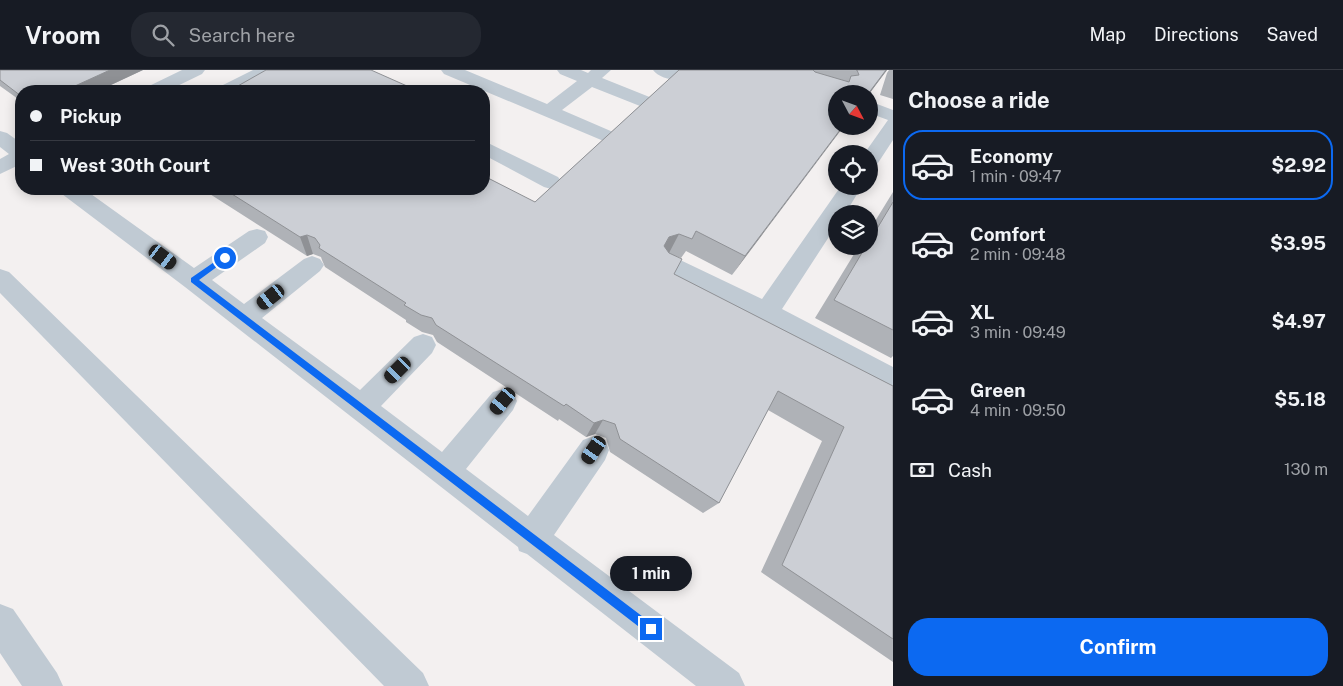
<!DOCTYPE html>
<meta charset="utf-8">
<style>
:root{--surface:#171b24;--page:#242831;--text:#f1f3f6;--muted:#9ea1a6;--line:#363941;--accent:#0c69f1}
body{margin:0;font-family:"Public Sans",sans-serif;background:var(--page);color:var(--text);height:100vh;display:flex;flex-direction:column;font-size:19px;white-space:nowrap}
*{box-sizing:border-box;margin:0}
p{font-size:16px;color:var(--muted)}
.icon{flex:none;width:28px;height:28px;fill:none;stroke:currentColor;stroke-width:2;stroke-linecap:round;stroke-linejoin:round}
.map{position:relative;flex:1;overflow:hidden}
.sheet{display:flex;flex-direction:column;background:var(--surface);width:450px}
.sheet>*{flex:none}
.banner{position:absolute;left:15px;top:15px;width:475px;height:110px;border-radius:20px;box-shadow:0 2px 12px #0003;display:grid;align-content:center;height:110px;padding:0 15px;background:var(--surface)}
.needle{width:32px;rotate:131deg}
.fabs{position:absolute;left:828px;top:15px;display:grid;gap:10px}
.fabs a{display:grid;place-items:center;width:50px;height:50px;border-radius:50%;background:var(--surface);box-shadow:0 2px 12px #0003;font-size:25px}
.end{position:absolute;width:22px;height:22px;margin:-11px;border:6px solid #0c69f1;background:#fff;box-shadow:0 0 0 2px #fff}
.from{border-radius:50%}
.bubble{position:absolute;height:35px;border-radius:18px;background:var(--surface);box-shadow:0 2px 12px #0003;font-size:16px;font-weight:700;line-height:35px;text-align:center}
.car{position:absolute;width:15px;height:30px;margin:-15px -8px;border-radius:6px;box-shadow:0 0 4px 1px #0007;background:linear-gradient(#222 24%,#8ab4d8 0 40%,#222 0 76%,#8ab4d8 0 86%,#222 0)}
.banner b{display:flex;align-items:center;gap:18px;height:48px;font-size:19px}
.banner b+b{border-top:1px solid var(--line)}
.banner i{width:12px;height:12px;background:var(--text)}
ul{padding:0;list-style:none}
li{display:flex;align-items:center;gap:15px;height:70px;margin:0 10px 8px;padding:0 5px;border:2px solid transparent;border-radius:20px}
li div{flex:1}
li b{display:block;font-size:19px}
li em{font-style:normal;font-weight:700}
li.current{border-color:var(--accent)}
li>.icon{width:45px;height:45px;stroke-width:1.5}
h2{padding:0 15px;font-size:22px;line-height:60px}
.pay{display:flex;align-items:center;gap:12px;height:55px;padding:0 15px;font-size:19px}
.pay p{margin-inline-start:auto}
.primary-button{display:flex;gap:10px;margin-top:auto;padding:10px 15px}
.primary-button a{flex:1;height:58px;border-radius:20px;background:var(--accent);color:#fff;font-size:20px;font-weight:700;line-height:58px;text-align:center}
header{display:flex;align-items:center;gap:30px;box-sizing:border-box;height:70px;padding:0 25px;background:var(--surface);border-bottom:1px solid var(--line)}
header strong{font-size:24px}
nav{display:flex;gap:28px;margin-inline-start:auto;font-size:18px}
.search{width:350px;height:45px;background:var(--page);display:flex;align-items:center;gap:12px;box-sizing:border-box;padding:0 18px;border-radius:20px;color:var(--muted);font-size:19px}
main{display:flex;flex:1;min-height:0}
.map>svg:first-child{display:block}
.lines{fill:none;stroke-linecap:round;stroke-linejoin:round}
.minor{fill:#c0cad3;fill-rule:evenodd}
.wall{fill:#afb2b7}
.shaded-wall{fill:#8f9195}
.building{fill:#cccfd5;stroke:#8f9195}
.route{fill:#0c69f1}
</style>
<header>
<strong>Vroom</strong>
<div class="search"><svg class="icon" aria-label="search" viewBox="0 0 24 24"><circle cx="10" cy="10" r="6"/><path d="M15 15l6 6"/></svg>Search here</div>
<nav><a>Map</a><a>Directions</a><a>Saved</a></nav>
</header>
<main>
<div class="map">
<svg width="893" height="616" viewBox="0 0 893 616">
<rect width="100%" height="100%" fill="#f3f0f0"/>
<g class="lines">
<path class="minor" d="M182,0h23l-3,4 -35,17h-23l3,-4z
M253,0h23l-3,4 -35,17h-22l3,-4z
M441,0h24l82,34 30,-23 -17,-7 -3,-4h24l7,3 3,-3h20l-9,8 50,20 2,4 -2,4 -7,2 -53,-21 -30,23 51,22 3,4 -3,4 -7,2 -162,-68z
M653,0h26l6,5 -3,4c-9,2 -23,-1 -29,-9z
M869,31l24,9v30l-17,26 -7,1v-13h-5l24,-34 -19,-7z
M0,61l7,2 14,10v21l-21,10v-15l9,-5 -9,-7z
M484,71l74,36 4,5 -4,5 -7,2 -7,-2 -60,-32z
M841,116h21l-17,28h-9v12l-54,83 111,58v25l-233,-122 -4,-6 4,-6 8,-3 8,3 86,41z
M59,119h25l110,79 55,-37 8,-2 8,2 3,6 -3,6 -53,37 32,24 60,-45 8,-3 8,3 4,6 -4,6 -58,47 98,72 54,-53 9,-3 9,3 4,8 -4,8 -51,53 61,46 51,-60 10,-3 10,3 4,9 -4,9 -47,59 62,47 55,-76 11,-4 11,4 4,10 -4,10 -51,75 185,138 6,13h-49l-169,-132 -8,-3 -1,-4 -333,-260 -123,-93z
M0,199l9,3 414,401 6,13h-45l-384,-393z
M0,534l13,5 44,64 6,13h-41l-22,-33z"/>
</g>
<path class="wall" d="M0,0h143l-45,21h-77v10l-21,-15z
M679,0h208l-18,24 -33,32 -104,149 -46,-24 -5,7 -6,-2 -1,18 219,112v276l-132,-90 61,-131 -54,-31 -49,93 -16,10 -93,-61 -4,-14 -11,-4 -9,3 -27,-18 -1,2 -121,-79 -4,-7 -11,-3 -16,-10v-2l-81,-53 -3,-7 -1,-3 -8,-3 -6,2 -105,-67h282l51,13z
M889,0h4v29l-13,-4 7,-22z
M893,122v164l-2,2 -76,-40 44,-72h10v-15z"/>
<path class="shaded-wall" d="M110,0h33l-45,21h-34z
M886,0h1l-18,24h-1z
M407,16v5h-8z
M843,56h1l-112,149 13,-19z
M679,164l-10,19 -15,12 15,-28z
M307,165l6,19 -6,2 -7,-19z
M603,350l-8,14 -9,3 8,-14z"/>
<path class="building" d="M0,0h110l-46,21h-43v5l-21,-16z
M266,0h105l36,16 -8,5h-170z
M679,0h134l2,2 34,10 2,-6 8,-1 -2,-5h-1h30l-18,24h-32v32h7l-98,130 -49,-25 -4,8 -13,-5 -10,3 -5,9 5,7 13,6 -8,15 219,112v253l-111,-74 62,-138 -66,-36 -59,112 -99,-64 -5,-15 -12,-4 -9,3 -28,-19 -2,2 -128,-81 -4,-7 -11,-3 -17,-10 2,-2 -87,-55 1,-3 -5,-7 -8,-3 -7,2 -76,-48h260v-13l51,26z
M209,16l10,5h-21z
M893,132v128l-59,-30 32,-54h3v-4z"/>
<path class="route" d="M223,186l6,2 -30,22 456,346v7h-8l-456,-351v-4z"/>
</svg>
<div class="fabs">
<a><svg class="needle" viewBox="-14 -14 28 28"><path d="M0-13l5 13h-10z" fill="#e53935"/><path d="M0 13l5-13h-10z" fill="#9ea1a6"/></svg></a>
<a><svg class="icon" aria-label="locate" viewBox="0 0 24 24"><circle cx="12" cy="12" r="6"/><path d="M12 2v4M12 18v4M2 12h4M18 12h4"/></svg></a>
<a><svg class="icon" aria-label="layers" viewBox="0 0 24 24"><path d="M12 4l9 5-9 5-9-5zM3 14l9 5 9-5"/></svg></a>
</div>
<i class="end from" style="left:225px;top:188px"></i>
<i class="end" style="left:651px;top:559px"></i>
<div class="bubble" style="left:610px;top:486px;width:82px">1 min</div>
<i class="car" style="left:163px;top:187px;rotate:127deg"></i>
<i class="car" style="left:271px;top:227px;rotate:232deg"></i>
<i class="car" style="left:398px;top:300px;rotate:225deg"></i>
<i class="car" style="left:503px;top:331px;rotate:220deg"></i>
<i class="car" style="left:594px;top:380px;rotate:215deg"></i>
<div class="banner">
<b><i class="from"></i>Pickup</b>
<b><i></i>West 30th Court</b>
</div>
</div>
<section class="sheet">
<h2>Choose a ride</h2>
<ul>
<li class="current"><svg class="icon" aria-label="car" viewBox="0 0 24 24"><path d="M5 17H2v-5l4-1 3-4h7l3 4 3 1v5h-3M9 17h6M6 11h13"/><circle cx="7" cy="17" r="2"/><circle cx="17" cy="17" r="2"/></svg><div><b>Economy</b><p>1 min · 09:47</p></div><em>$2.92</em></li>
<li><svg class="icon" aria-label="car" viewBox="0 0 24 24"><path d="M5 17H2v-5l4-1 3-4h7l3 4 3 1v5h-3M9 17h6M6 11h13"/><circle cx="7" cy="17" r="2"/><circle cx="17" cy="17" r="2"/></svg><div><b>Comfort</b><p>2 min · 09:48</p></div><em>$3.95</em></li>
<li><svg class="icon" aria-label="car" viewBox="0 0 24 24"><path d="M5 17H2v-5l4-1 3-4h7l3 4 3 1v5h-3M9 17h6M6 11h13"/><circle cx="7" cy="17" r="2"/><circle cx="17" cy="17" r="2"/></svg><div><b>XL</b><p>3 min · 09:49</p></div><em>$4.97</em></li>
<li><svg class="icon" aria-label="car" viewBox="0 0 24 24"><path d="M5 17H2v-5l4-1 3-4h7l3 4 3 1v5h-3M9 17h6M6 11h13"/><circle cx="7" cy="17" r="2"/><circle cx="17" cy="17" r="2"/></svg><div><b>Green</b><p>4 min · 09:50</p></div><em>$5.18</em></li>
</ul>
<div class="pay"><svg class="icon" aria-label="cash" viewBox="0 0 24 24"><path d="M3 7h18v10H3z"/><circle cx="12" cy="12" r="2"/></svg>Cash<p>130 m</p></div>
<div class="primary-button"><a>Confirm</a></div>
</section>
</main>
